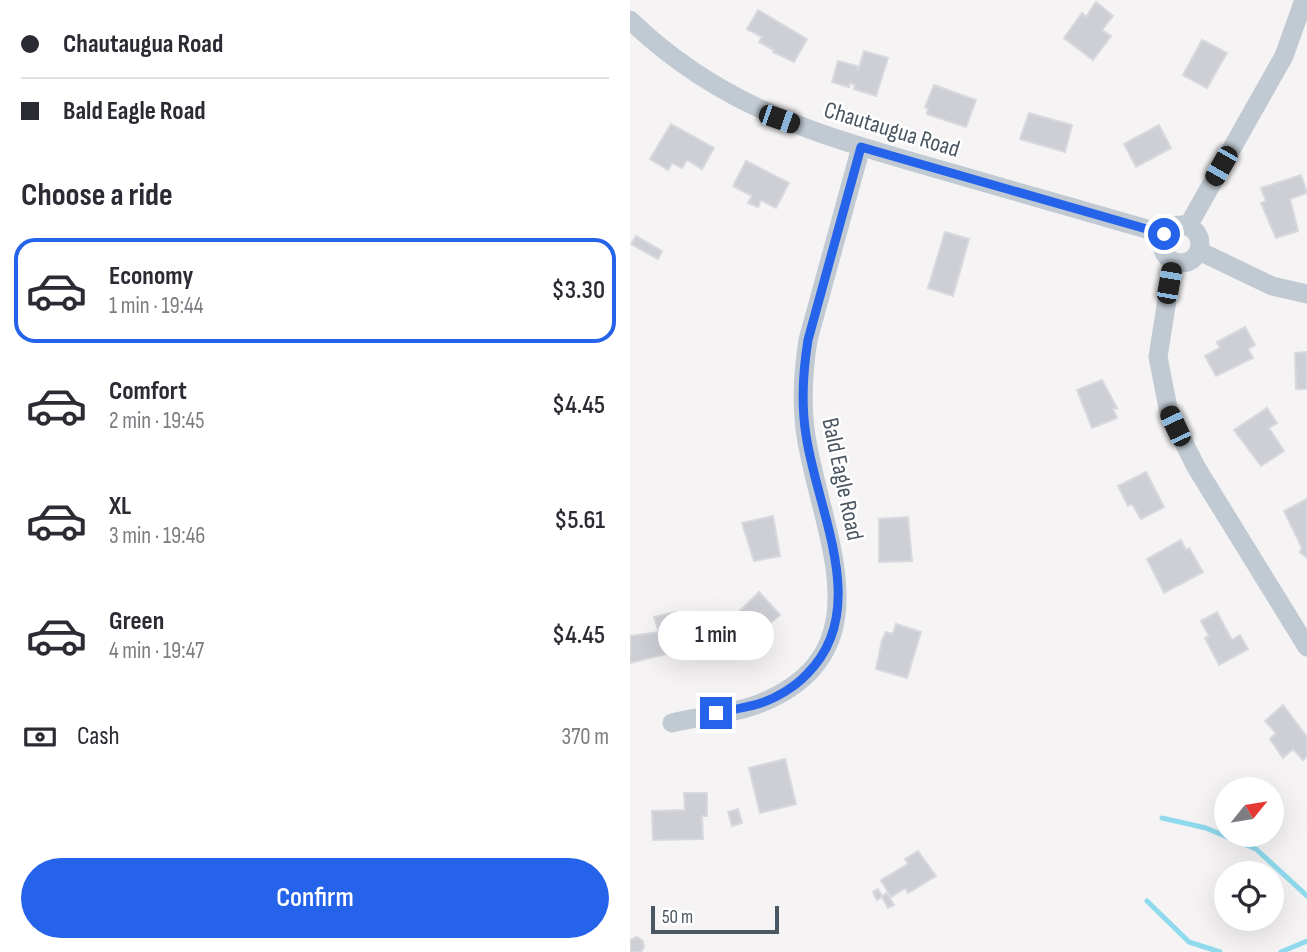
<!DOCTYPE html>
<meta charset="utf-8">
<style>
:root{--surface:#fff;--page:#f2f2f3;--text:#2b2b33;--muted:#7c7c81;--line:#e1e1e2;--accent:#2563eb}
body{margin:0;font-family:"Sofia Sans Condensed",sans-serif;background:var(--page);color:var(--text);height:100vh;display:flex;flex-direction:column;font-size:26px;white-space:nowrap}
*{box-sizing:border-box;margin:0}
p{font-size:23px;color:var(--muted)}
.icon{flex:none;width:38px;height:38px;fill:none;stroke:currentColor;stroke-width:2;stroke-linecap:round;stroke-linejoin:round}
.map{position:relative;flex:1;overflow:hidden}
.panel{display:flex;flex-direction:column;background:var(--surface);width:630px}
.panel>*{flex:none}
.guide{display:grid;align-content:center;height:154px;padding:0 21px;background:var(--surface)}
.needle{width:46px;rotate:60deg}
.tools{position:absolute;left:584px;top:777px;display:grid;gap:14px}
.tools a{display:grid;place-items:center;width:70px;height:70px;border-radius:50%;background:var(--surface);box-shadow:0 7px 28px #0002;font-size:35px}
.scale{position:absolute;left:21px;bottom:18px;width:128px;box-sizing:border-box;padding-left:7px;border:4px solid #4a5661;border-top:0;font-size:19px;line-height:24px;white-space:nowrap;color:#4a5661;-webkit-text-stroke:5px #fff;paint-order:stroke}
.end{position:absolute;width:32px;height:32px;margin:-16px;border:9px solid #2563eb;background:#fff;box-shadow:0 0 0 4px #fff}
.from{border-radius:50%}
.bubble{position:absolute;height:49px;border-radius:24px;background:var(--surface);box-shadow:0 7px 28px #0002;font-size:23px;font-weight:600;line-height:49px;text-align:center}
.car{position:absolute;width:21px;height:42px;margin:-21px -10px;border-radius:9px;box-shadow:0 0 5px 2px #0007;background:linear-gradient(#222 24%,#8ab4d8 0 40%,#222 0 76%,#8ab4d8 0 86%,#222 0)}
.guide b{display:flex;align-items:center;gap:24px;height:66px;font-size:26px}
.guide b+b{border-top:2px solid var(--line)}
.guide i{width:18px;height:18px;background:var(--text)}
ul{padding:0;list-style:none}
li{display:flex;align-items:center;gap:21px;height:105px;margin:0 14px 10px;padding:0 7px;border:4px solid transparent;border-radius:21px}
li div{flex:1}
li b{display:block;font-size:26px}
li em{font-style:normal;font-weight:600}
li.current{border-color:var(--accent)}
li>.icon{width:63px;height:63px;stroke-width:1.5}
h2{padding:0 21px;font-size:32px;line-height:84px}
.pay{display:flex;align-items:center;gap:18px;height:77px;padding:0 21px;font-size:26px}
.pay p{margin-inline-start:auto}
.cta{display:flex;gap:14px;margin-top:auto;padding:14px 21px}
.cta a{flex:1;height:80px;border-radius:42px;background:var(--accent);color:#fff;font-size:28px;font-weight:600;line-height:80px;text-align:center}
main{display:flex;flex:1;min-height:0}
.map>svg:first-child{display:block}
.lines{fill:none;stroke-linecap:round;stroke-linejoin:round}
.stream{stroke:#90daee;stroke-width:5}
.building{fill:#cdcfd5;stroke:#d7d9de;stroke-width:2}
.minor{stroke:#c1cad2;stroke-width:19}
.route{stroke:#2563eb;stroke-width:9}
.labels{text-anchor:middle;stroke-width:5;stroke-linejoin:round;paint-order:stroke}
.street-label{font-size:24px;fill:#4a5661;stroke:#fff}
</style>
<main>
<section class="panel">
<div class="guide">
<b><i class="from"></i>Chautaugua Road</b>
<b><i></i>Bald Eagle Road</b>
</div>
<h2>Choose a ride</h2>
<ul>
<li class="current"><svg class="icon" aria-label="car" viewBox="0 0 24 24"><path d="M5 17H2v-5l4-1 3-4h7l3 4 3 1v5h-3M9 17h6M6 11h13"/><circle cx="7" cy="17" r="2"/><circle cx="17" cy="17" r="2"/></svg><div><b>Economy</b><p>1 min · 19:44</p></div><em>$3.30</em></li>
<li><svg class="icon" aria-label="car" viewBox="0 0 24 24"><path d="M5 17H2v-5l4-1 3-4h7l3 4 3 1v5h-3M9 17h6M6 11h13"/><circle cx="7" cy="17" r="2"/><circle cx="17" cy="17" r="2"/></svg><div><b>Comfort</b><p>2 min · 19:45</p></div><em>$4.45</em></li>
<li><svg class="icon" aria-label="car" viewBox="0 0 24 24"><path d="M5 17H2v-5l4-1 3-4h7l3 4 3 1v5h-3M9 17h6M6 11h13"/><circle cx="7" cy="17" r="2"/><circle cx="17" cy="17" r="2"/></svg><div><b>XL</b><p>3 min · 19:46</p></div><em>$5.61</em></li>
<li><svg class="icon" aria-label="car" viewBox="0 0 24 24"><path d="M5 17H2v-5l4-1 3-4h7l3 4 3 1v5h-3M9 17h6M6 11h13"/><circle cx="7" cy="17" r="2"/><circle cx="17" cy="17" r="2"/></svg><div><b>Green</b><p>4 min · 19:47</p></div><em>$4.45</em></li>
</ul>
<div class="pay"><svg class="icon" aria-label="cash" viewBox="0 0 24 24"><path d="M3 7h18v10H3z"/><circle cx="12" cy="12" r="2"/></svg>Cash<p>370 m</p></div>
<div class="cta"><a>Confirm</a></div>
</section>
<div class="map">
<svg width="677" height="952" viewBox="0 0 677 952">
<rect width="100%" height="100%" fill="#f5f3f3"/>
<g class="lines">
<path class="stream" d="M532,818l44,10 50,21 51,47
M517,901l42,41 31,10
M651,952l26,-11"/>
</g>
<path class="building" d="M466,2l17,14 -11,14 9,6 -18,24 -29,-22 18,-25 4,4z
M128,10l49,29 -13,23 -21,-10 1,-2 -15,-8 3,-5 -15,-8z
M572,40l25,13 -20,35 -24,-13z
M234,51l24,7 -12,38 -22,-7 1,-4 -5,-2 -1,4 -17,-5 6,-21 19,5 1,5z
M304,85l42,15 -10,27 -39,-13 1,-5 -3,-2z
M399,113l43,12 -7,27 -45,-13z
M41,124l43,24 -12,21 -15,-9 -5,8 -10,-5 -4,7 -18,-11z
M529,125l12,23 -35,19 -12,-23z
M116,161l43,22 -13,25 -15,-8 -3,7 -10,-4 4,-7 -19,-10z
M671,175l6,18 -17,6 8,32 -22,7 -15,-35 5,-2 -5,-13z
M315,232l24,7 -16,57 -25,-8z
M6,236l26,15 -4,8 -27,-15z
M615,327l10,18 -7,4 5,9 -37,18 -11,-20 15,-8 -3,-6z
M677,352v37h-11l-1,-36z
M472,380l15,28 -4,1 4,9 -25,10 -15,-38z
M637,408l10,15 -8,5 15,23 -23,15 -27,-36z
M516,472l18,35 -23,12 -9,-15 -4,2 -10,-20z
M677,499v59l-7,-6 2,-4 -18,-37z
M143,516l7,40 -26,5 -12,-38z
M278,517l4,44 -33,1v-43z
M551,540l5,10 3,-2 14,24 -39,21 -17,-34z
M129,592l21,23 -49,41 -17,-20z
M45,612l7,38 -52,13v-27l29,-4 -5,-15z
M587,612l15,28 8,-5 8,14 -29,16 -14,-27 4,-2 -8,-15z
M266,624l25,8 -14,46 -31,-9 6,-29 4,-8 7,2z
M653,705l24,32v19l-4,4 -10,-11 -10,9 -13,-19 6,-6 -11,-12z
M155,759l11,45 -36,9 -11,-45z
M54,793h23v23h-5l1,23 -50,1 -1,-29 33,-1z
M108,809l4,14 -10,3 -4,-14z
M288,851l18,25 -28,17 -3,-5 -14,9 -10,-17 27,-16 -3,-5z
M248,889l4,7 5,-3 7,12 -6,3 -6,-11 -5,3 -4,-8z
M7,937l6,4 1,6 -3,5h-11v-12z"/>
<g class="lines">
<path class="minor" d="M0,20c94,91 196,117 318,152 72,21 144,41 216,62
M532 244a19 19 0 1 1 38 0a19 19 0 1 1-38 0Z
M558,226l96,-170 20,-56
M569,251l73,35 35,8
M543,262l-15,95 11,56 27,54 111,180
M42,723c29,-7 62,-9 89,-20 127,-52 60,-170 45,-267 -5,-32 -3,-64 2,-96l53,-193"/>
</g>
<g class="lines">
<path class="route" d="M86,713c14,-3 28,-5 42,-9 17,-5 37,-17 49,-30 65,-64 10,-163 -1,-239 -5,-31 -3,-64 2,-95l53,-193 303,87"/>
</g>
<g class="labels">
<g class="street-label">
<text transform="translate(262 129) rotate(17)" y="8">Chautaugua Road</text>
<text transform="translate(213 479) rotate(78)" y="8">Bald Eagle Road</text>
</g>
</g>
</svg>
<div class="tools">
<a><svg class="needle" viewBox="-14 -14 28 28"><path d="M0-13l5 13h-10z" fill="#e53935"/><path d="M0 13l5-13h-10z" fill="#7c7c81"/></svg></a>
<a><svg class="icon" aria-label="locate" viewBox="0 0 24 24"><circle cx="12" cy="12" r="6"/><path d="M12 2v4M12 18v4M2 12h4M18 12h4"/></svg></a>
</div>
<div class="scale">50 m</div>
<i class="end from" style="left:534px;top:234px"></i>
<i class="end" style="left:86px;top:713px"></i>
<div class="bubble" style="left:28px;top:611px;width:116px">1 min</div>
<i class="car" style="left:149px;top:119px;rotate:109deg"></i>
<i class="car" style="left:591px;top:166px;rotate:210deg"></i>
<i class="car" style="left:539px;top:283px;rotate:10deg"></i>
<i class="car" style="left:545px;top:426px;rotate:335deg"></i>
</div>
</main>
